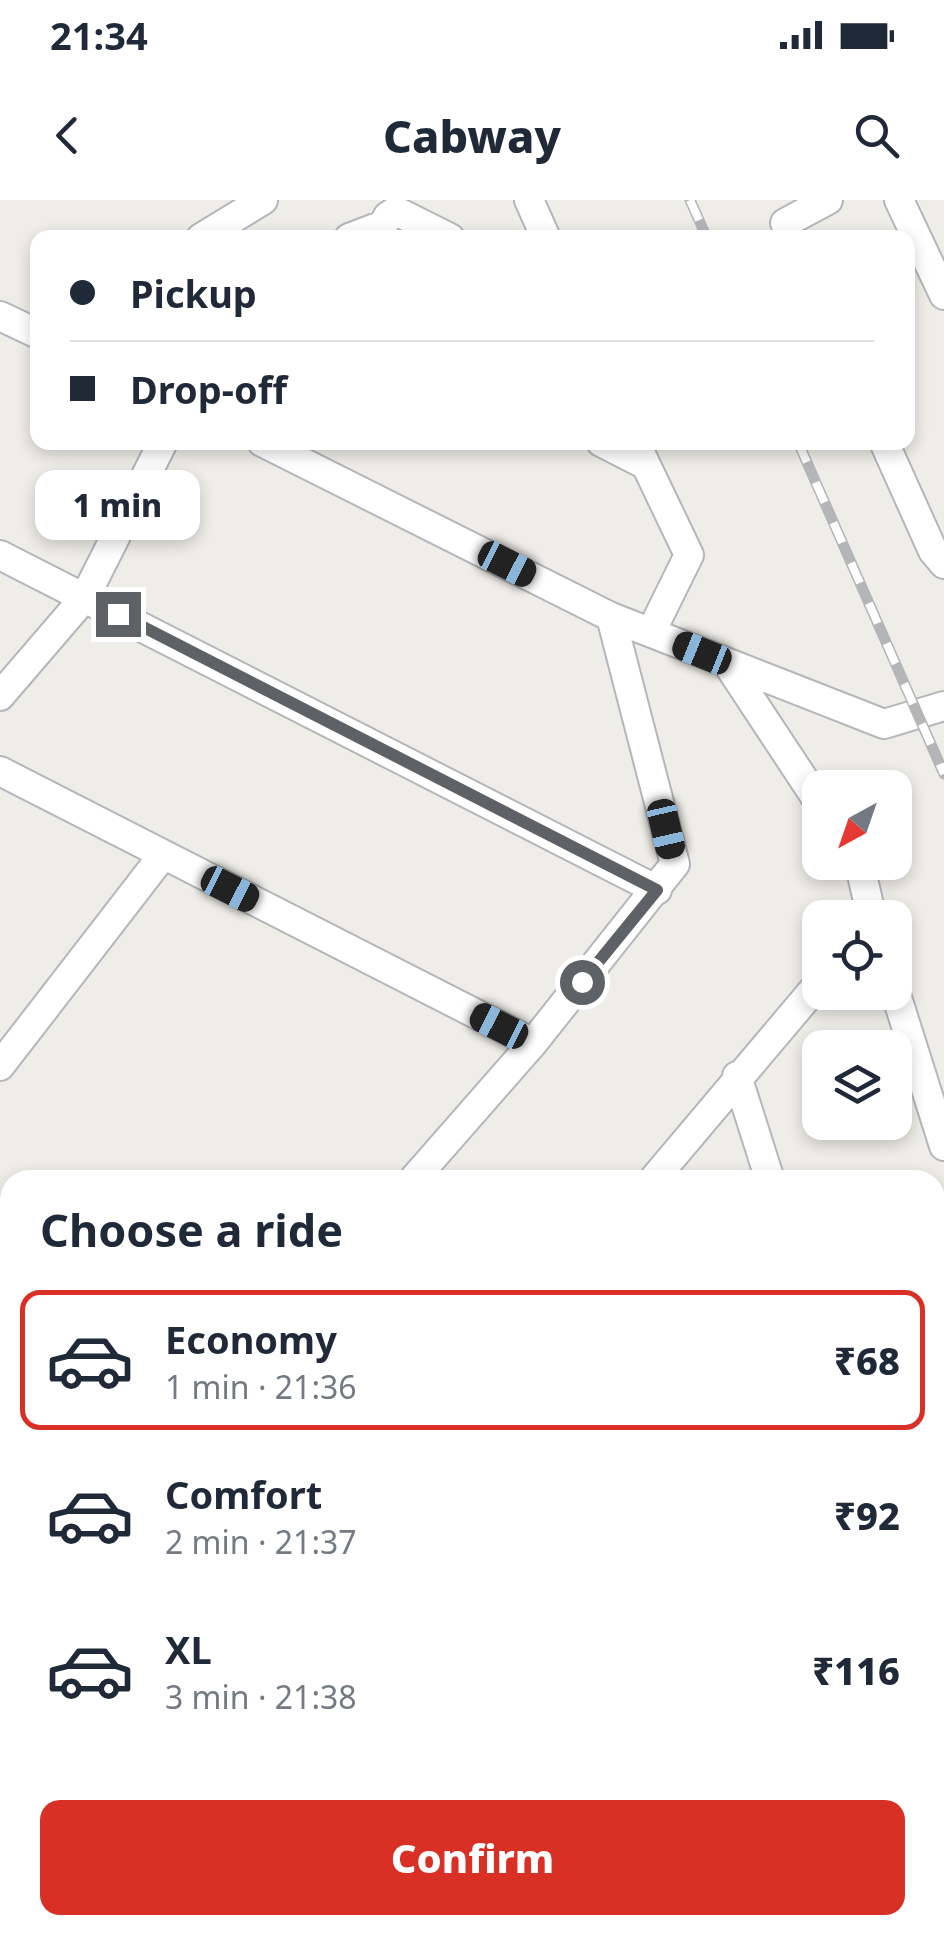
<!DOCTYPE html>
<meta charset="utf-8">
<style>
:root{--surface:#fff;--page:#f6f6f7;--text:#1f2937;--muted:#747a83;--line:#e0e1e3;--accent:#d93025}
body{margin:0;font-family:"Noto Sans",sans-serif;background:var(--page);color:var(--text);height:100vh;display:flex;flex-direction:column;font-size:38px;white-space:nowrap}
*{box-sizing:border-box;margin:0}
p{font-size:32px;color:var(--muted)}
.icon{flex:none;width:55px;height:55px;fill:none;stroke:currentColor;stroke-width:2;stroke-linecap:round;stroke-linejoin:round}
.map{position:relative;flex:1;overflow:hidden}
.side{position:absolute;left:0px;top:970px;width:945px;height:765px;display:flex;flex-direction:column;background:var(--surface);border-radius:30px 30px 0 0;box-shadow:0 5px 15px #0003}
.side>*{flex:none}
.hud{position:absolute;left:30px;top:30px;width:885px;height:220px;border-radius:20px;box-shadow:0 5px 15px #0003;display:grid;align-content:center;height:220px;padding:0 40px;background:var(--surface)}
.needle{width:65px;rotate:220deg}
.fabs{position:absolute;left:802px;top:570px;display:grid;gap:20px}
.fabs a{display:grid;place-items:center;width:110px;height:110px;border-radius:20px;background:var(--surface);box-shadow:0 5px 15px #0003;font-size:50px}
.end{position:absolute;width:45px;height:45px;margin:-22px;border:12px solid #5e6166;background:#fff;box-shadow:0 0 0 5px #fff}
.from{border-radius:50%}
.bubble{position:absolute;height:70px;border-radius:20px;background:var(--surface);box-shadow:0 5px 15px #0003;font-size:32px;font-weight:800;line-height:70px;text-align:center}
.car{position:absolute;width:30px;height:60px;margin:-30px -15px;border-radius:12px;box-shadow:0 0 8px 2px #0007;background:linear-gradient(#222 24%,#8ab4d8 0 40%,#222 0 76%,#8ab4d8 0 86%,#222 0)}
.hud b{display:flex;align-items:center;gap:35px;height:95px;font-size:38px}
.hud b+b{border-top:2px solid var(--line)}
.hud i{width:25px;height:25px;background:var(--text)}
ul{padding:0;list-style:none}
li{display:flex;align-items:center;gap:30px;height:140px;margin:0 20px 15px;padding:0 20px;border:5px solid transparent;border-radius:20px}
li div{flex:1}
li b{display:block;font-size:38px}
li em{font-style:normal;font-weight:800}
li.on{border-color:var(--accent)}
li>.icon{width:90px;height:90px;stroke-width:1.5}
h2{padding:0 40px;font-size:45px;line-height:120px}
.cta{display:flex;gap:20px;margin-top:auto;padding:20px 40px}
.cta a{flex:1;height:115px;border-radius:20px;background:var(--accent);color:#fff;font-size:40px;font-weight:800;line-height:115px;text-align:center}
.status{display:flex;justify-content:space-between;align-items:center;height:70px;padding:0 50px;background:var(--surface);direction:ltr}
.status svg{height:28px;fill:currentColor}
header{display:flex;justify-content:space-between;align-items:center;height:130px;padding:0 40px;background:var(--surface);font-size:45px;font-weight:800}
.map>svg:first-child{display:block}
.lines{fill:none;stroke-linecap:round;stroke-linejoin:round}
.minor-casing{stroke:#b4b6ba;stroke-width:32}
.minor{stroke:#fff;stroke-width:28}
.rail-casing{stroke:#b4b5b6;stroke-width:11}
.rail{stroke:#fff;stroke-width:8;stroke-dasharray:22;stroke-linecap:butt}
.route{stroke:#5e6166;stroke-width:12}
</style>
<div class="status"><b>21:34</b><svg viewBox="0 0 49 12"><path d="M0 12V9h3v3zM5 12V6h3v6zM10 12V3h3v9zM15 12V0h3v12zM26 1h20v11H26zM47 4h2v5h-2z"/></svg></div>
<header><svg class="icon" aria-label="back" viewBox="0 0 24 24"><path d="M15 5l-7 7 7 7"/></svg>Cabway<svg class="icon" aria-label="search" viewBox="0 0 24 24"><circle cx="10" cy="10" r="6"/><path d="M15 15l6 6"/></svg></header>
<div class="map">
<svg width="944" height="1735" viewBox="0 0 944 1735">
<rect width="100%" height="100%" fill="#efede7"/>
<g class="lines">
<g class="minor-casing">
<path id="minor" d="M529,0l17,38
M899,0l45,95
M785,23l43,-23
M201,38l62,-38
M349,38l34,-13
M376,38l12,-22 8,-5 54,27
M0,116l38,18
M262,242l349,175 273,107 60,-18
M601,242l43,22
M635,242l54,113 -38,77
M884,242l49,109 11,13
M0,355l657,335
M727,463l93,141
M0,496l85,-99 78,-155
M0,571l533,272
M859,662l13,56
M895,791l49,155
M0,866l163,-211
M737,876l33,104
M413,980l120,-137 142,-179 -64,-247
M653,980l167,-198
M935,1013l9,-3
M0,1042l10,8
M0,1317l10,9
M0,1464l10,-13
M935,1488l9,13
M0,1506l10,9
M0,1677l10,9
M935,1687l9,11
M54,1725l11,10
M244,1725l12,10
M517,1725l25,10
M317,1735l15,-10
M616,1735l9,-10
M897,1735l14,-10"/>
</g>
<use href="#minor" class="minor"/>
<g class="rail-casing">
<path id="rail" d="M690,0l17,38
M798,242l146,332"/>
</g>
<use href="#rail" class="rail"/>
</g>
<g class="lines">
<path class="route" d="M118,414l539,276 -75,92"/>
</g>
</svg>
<div class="fabs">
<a><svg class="needle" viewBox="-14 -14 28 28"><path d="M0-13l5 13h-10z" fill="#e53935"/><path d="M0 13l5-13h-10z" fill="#747a83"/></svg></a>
<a><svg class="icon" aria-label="locate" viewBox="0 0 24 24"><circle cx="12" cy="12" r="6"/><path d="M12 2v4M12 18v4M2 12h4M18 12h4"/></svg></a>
<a><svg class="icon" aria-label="layers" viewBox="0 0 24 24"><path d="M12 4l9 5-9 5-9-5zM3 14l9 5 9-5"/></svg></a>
</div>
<i class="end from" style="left:582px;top:782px"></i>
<i class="end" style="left:118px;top:414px"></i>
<div class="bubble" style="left:35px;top:270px;width:165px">1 min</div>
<i class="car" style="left:507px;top:364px;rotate:117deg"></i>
<i class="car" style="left:702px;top:453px;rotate:292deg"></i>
<i class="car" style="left:666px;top:629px;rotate:167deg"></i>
<i class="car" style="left:230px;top:689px;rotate:117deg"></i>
<i class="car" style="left:499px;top:826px;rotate:297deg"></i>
<div class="hud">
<b><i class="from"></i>Pickup</b>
<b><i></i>Drop-off</b>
</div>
<section class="side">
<h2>Choose a ride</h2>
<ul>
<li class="on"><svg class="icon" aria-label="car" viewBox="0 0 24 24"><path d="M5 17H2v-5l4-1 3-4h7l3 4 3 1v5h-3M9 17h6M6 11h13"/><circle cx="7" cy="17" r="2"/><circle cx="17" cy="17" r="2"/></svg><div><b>Economy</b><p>1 min · 21:36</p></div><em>₹68</em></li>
<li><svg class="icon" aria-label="car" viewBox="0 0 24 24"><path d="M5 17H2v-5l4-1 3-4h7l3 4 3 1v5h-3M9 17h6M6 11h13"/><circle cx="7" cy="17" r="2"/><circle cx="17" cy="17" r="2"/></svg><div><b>Comfort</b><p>2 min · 21:37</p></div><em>₹92</em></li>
<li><svg class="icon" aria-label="car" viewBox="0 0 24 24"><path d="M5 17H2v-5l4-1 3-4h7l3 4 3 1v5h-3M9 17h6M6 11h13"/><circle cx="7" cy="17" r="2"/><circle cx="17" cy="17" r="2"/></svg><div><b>XL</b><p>3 min · 21:38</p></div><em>₹116</em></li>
</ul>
<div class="cta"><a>Confirm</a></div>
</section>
</div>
